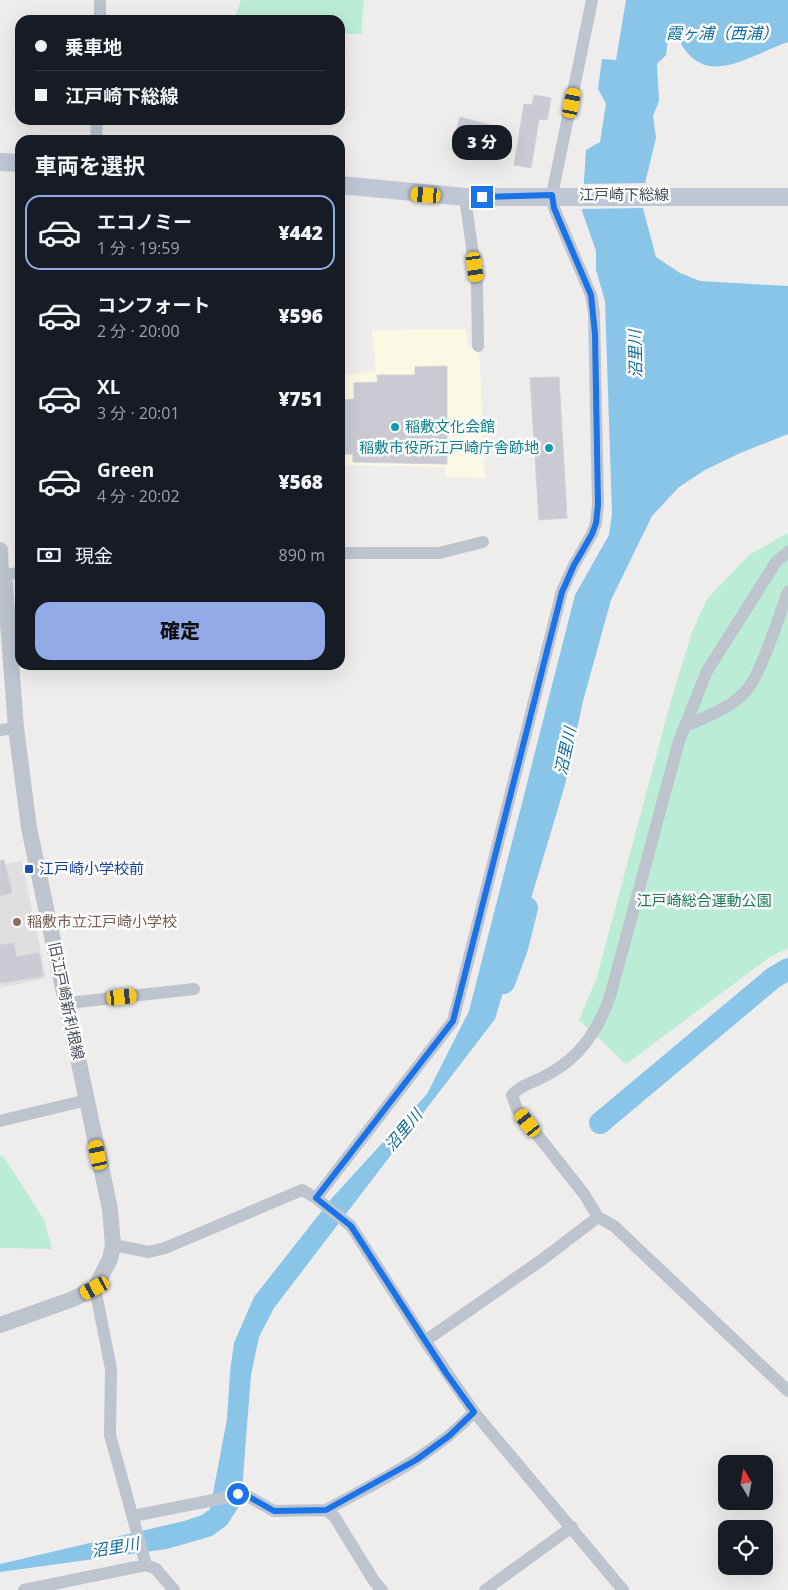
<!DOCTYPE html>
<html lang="ja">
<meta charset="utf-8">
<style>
:root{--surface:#171b24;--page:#20242c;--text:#f1f3f6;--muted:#9ea1a6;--line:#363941;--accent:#92abe8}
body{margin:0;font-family:"Open Sans","Noto Sans JP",sans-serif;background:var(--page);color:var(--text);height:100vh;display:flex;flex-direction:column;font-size:19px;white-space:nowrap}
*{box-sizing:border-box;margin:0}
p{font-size:16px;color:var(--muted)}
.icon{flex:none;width:28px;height:28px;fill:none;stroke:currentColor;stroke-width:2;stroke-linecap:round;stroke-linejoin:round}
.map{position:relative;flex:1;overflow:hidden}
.sheet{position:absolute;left:15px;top:135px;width:330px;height:535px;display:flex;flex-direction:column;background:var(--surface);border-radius:15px;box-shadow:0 5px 20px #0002}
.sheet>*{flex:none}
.guide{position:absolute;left:15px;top:15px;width:330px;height:110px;border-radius:15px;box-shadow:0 5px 20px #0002;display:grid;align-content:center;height:110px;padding:0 20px;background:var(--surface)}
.needle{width:32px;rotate:350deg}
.fabs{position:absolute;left:718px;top:1455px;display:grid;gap:10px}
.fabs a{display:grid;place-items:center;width:55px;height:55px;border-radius:10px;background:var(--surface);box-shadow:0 5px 20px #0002;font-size:25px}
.end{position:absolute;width:22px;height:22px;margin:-11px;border:6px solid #1a73e8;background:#fff;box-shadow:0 0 0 2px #fff}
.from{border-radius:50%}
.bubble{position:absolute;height:35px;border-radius:15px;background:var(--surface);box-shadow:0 5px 20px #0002;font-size:16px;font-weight:800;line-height:35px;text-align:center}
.car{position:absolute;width:15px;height:30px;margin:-15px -8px;border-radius:6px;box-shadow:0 0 4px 1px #0007;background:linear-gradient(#f5c518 24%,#345 0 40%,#f5c518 0 76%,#345 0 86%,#f5c518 0)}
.guide b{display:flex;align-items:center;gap:18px;height:48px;font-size:19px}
.guide b+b{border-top:1px solid var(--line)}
.guide i{width:12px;height:12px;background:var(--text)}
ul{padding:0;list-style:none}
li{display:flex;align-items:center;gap:15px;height:75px;margin:0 10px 8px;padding:0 10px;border:2px solid transparent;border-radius:15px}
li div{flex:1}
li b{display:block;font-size:19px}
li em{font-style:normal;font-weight:800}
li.active{border-color:var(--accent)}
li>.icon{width:45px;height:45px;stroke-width:1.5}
h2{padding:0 20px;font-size:22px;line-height:60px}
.pay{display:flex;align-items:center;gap:12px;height:55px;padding:0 20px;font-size:19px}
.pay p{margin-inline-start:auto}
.primary-button{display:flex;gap:10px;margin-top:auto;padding:10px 20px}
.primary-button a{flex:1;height:58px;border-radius:15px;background:var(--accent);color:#111;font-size:20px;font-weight:800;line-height:58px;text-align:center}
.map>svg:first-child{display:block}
.commercial{fill:#fbf8e4}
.education{fill:#e0dede}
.green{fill:#bbecd6}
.water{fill:#89c5e8}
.pier{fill:#efecec}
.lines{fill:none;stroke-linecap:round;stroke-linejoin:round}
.river{stroke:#89c5e8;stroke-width:22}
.building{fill:#c9cad2;stroke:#d0d1d8}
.minor{stroke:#bdc4ce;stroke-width:12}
.tertiary{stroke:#bdc4ce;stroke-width:16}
.secondary{stroke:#bfc6d5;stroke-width:18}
.route{stroke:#1a73e8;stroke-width:6}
.culture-dot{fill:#0f9aa8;stroke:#fff;stroke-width:2}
.transit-dot{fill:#1a4fb4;stroke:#fff;stroke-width:2}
.education-dot{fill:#8d6e63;stroke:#fff;stroke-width:2}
.labels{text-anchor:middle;stroke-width:5;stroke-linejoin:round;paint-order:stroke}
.street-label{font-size:15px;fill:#454c59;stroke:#fff}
.culture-label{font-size:15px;fill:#0d838f;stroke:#fff;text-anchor:start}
.transit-label{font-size:15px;fill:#164399;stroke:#fff;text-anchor:start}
.park-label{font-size:15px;fill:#197757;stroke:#fff}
.education-label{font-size:15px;fill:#785e54;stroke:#fff;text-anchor:start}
.water-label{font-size:16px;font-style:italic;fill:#106ca0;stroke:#fff}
</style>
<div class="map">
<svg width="788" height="1590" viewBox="0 0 788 1590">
<rect width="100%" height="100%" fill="#efecec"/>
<path class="commercial" d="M466,329l2,19h11l6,130 -40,-1v-10l-105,-2v-90l36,-4 -4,-41z"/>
<path class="education" d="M22,861l24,117 -46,10v-123z"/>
<path class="green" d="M241,0h123l-3,34h-21v-14h-106z
M788,533v415l-18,9 -144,107 -47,-44 17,-40 76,-283 20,-65 15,-33 42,-44z
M0,1155l4,2 40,63 8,29 -52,-1z"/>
<path class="water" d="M626,0h162v42c-39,13 -84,50 -110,-4l-10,2 -2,15 -9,9 2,37 -6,15 3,22 -10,41 -3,29 13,49 24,16 20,8 88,5v148l-50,20 -33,16 -26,17 -27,29 -41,84 -28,101 -18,84 -70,234 -221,289 -15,29 -8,38 -10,128 -14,22 -15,11 -45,13 -167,23v-8l184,-43 18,-6 8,-6 17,-90 3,-47 4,-29 20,-46 78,-99 95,-104 42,-83 106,-416 34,-60 3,-22 -7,-212 -9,-31v-19l-14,-40 4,-61 14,-8 6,-38 -8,-15 4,-30 14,1z"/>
<path class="pier" d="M648,183l-3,25 -65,1v-25z"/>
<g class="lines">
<path class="river" d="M504,983l13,-35 10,-40
M600,1123l173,-145 15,-9"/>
</g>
<path class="building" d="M534,95l17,3 -4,22 -8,-1 -8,49 -17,-3 10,-61 8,1z
M460,117l35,9 -4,17 -4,-1 -2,7 -12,-2 2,-8 -20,-4z
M447,366v98l-94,-2v-8h-10l-1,-54 12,-1v-16l24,-1 -1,-7h38v-8z
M559,377l8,141 -28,2 -9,-142z
M4,860l8,33 -12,3v-35z
M14,943l2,14 23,-4 4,23 -43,7v-38z"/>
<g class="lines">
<path class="minor" d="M100,20v-20
M96,140l1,-20
M465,197l12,87 1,62
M788,552l-12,10 -69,109 -28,70 -68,252c-11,35 -32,66 -66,83 -12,7 -23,8 -33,19l5,14 67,85 14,23 16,9 174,165
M340,553h99l44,-11
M0,575l20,-2
M686,726c19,-9 45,-18 60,-35 15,-17 33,-75 42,-99
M0,730l16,-2
M68,1003l126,-14
M0,1121l87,-21
M316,1198l137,-177 109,-430 12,-26 18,-31 4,-11 2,-18 -4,-193 -3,-17 -37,-87 -2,-13 40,-195
M113,1245l36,7 16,-4 137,-58 14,8 35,28 74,115 49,71 149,178
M95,1288l16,81 -1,66 36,130
M425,1341l118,-82 55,-42
M326,1510c53,-29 107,-54 148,-98
M133,1516l111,-22 30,17 52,-1 8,6 40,65 8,9
M24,1590l122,-25 10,4 18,21
M485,1590l87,-63"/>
<path class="tertiary" d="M0,550l1,24 4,10 11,144 13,100 81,381 3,36 -3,14 -15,29 -22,11 -73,26"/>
<path class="secondary" d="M0,162l20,1
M340,185l125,12h323"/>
</g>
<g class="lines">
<path class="route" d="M238,1494h6l30,17 52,-1 90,-50 33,-24 25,-24 -28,-39 -95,-147 -35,-28 137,-177 109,-429 12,-27 18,-31 4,-11 2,-18 -3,-171 -4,-39 -37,-87 -2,-13 -70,2"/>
</g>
<g class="culture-dot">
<circle cx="395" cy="427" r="5"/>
<circle cx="549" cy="448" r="5"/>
</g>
<rect class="transit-dot" x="24" y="864" width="10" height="10" rx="2.5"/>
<circle class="education-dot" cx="17" cy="922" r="5"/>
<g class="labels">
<g class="street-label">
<text x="624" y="200">江戸崎下総線</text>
<text transform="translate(66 1001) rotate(78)" y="5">旧江戸崎新利根線</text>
</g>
<g class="culture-label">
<text x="405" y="432">稲敷文化会館</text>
<text x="539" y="453" text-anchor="end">稲敷市役所江戸崎庁舎跡地</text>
</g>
<g class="transit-label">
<text x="39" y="874">江戸崎小学校前</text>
</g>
<g class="park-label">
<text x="704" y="906">江戸崎総合運動公園</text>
</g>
<g class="education-label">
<text x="27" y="927">稲敷市立江戸崎小学校</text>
</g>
<g class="water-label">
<text x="722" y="39">霞ヶ浦（西浦）</text>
<text transform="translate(635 354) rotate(-91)" y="6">沼里川</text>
<text transform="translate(565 751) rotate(-78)" y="6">沼里川</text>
<text transform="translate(403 1130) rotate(-50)" y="6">沼里川</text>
<text transform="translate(115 1547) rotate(-10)" y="6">沼里川</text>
</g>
</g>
</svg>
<div class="fabs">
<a><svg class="needle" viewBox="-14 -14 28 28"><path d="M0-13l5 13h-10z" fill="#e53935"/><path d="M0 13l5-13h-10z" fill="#9ea1a6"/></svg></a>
<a><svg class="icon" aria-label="locate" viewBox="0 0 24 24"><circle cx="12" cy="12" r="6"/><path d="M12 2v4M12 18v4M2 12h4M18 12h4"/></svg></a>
</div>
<i class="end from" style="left:238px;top:1494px"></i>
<i class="end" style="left:482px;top:197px"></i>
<div class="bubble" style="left:452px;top:125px;width:60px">3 分</div>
<i class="car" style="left:572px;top:103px;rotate:11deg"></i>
<i class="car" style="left:426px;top:195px;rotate:275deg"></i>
<i class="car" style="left:475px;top:267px;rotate:172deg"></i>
<i class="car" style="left:122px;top:997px;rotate:84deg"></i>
<i class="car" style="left:528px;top:1123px;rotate:322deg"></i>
<i class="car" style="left:98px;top:1155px;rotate:348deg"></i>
<i class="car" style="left:95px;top:1288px;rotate:242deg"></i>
<div class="guide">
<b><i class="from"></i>乗車地</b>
<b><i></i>江戸崎下総線</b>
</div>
<section class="sheet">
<h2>車両を選択</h2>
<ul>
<li class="active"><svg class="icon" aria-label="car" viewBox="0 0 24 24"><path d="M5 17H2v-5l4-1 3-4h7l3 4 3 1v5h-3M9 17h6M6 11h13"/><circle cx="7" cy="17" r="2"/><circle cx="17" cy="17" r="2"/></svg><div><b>エコノミー</b><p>1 分 · 19:59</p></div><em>¥442</em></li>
<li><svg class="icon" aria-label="car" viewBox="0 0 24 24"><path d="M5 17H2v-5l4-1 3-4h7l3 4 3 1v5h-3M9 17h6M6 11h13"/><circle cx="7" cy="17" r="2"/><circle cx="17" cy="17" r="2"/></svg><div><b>コンフォート</b><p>2 分 · 20:00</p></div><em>¥596</em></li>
<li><svg class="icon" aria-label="car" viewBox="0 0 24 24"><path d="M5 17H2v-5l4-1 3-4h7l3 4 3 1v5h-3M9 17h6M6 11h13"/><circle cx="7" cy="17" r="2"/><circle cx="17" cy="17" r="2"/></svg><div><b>XL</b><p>3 分 · 20:01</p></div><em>¥751</em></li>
<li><svg class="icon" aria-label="car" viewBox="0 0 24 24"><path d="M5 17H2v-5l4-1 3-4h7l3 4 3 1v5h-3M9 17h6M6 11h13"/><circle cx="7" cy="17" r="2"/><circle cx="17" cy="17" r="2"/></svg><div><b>Green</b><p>4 分 · 20:02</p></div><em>¥568</em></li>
</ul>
<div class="pay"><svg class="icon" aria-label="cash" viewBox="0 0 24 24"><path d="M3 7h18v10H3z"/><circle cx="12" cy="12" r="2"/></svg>現金<p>890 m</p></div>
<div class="primary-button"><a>確定</a></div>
</section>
</div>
